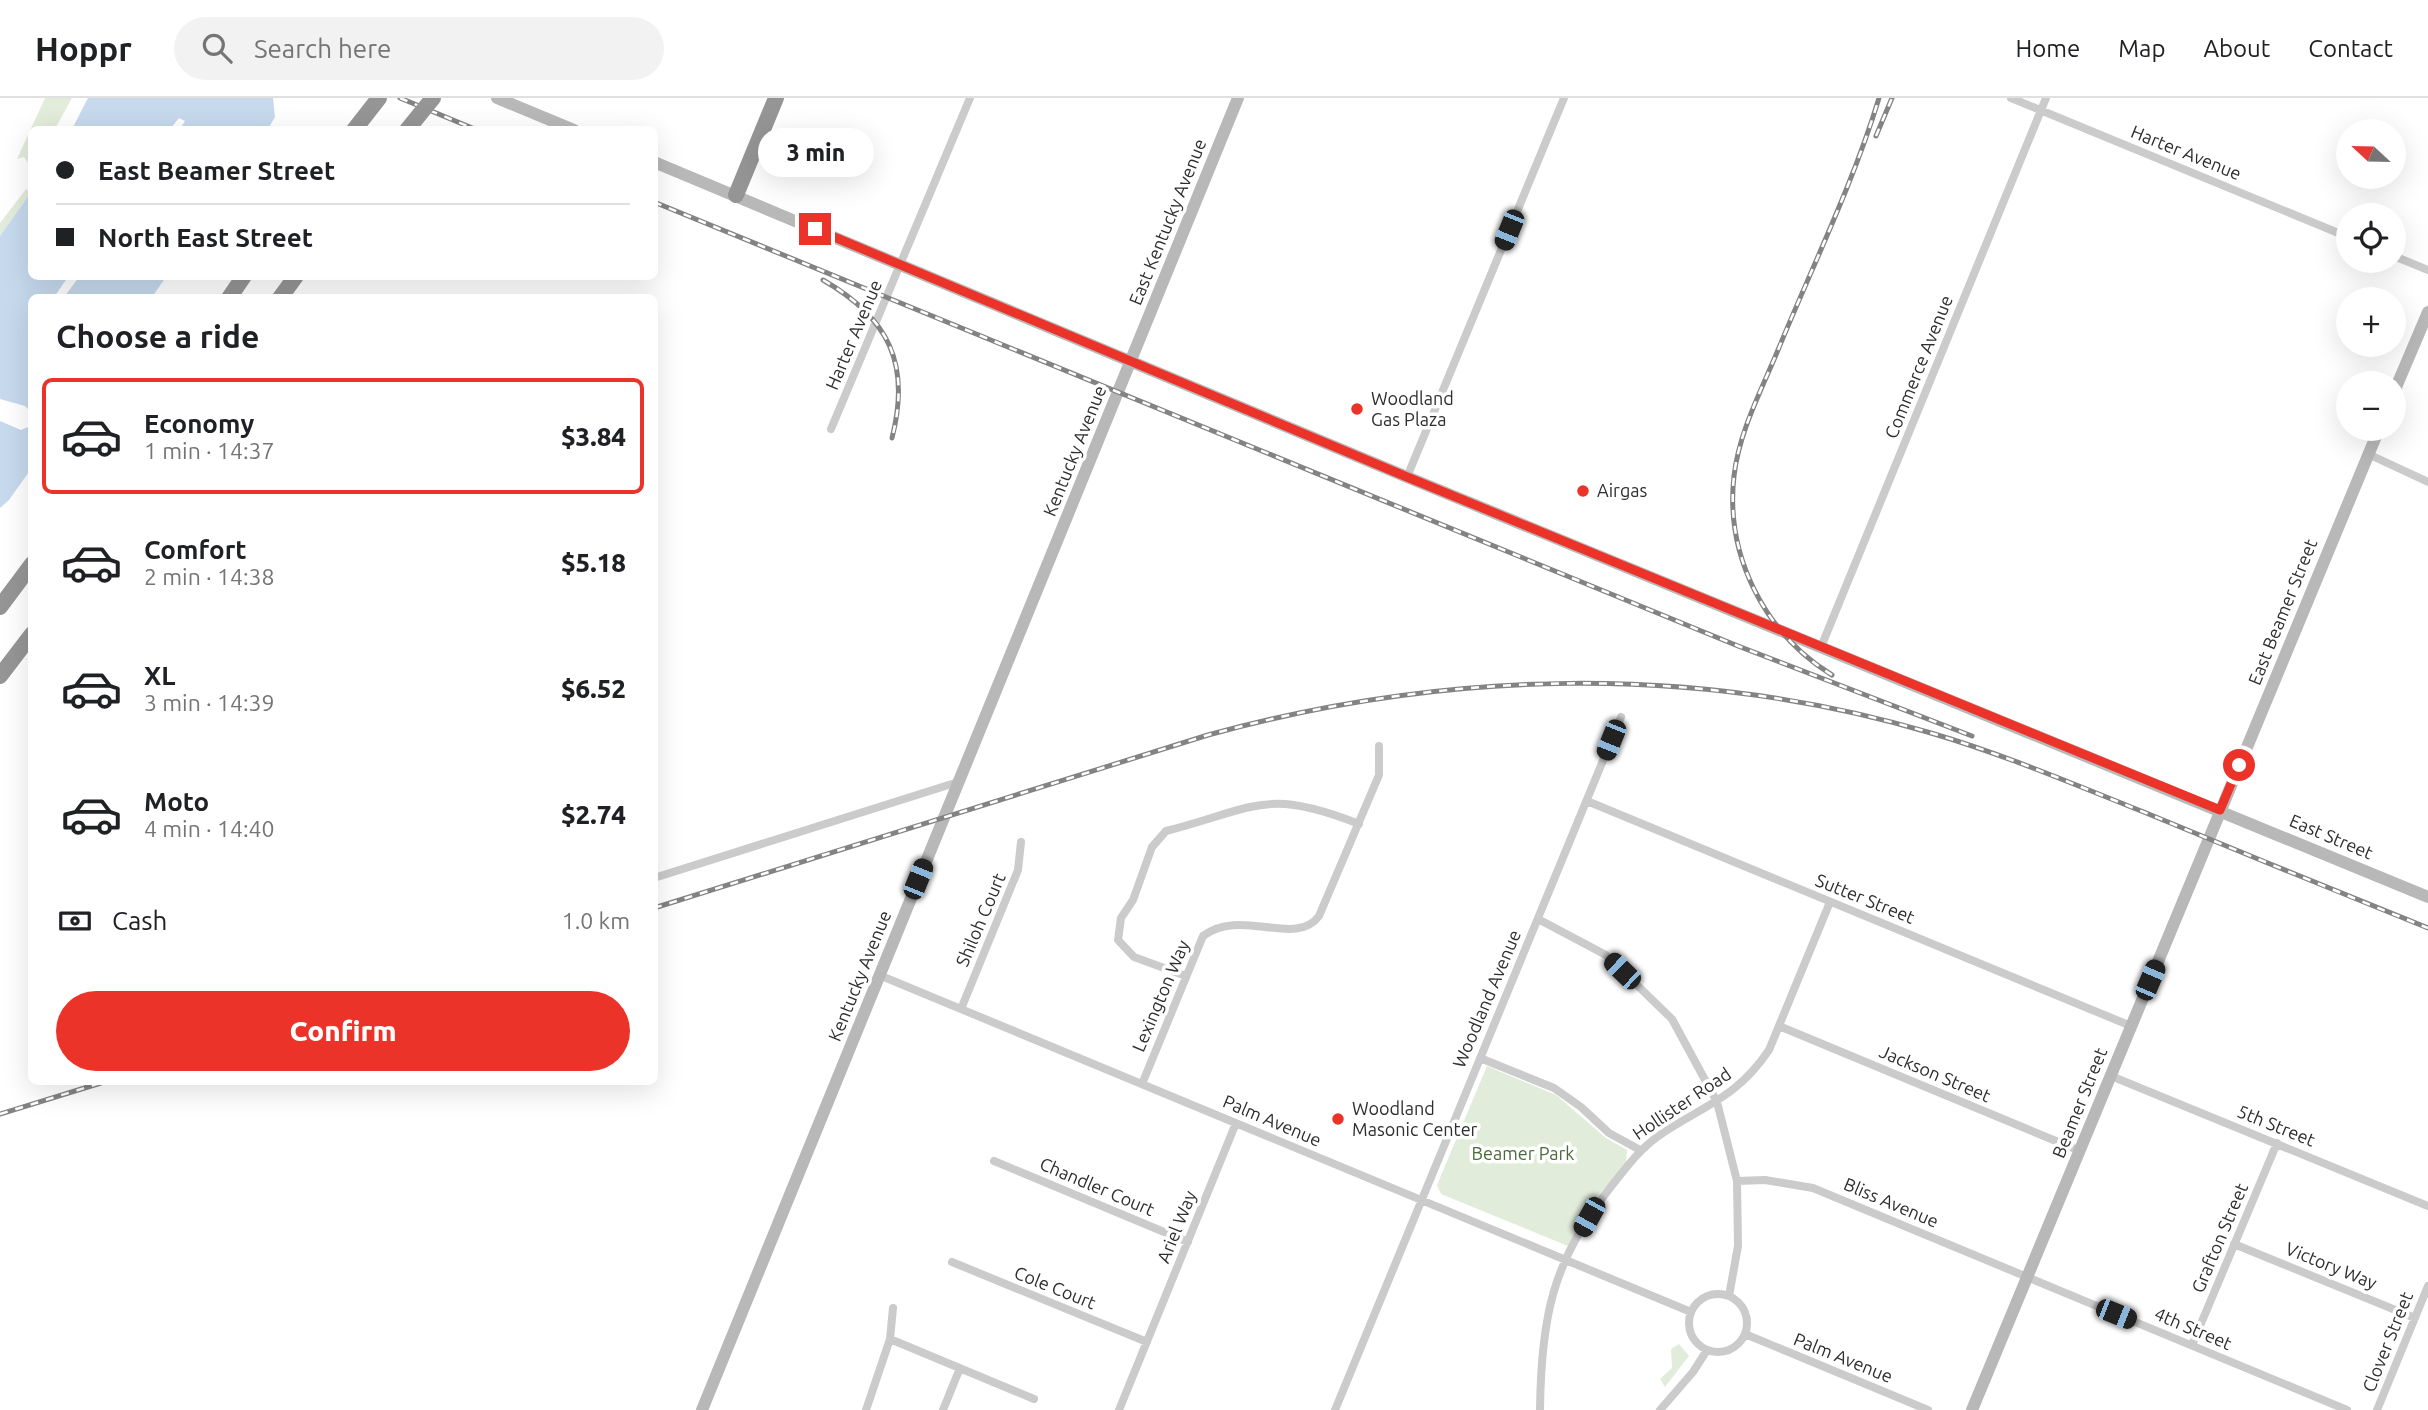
<!DOCTYPE html>
<meta charset="utf-8">
<style>
:root{--surface:#fff;--page:#f2f2f2;--text:#202124;--muted:#757577;--line:#e0e0e0;--accent:#eb332a}
body{margin:0;font-family:Ubuntu,sans-serif;background:var(--page);color:var(--text);height:100vh;display:flex;flex-direction:column;font-size:26px;white-space:nowrap}
*{box-sizing:border-box;margin:0}
p{font-size:23px;color:var(--muted)}
.icon{flex:none;width:38px;height:38px;fill:none;stroke:currentColor;stroke-width:2;stroke-linecap:round;stroke-linejoin:round}
.map{position:relative;flex:1;overflow:hidden}
.details{position:absolute;left:28px;top:196px;width:630px;height:791px;display:flex;flex-direction:column;background:var(--surface);border-radius:10px;box-shadow:0 7px 28px #0002}
.details>*{flex:none}
.hud{position:absolute;left:28px;top:28px;width:630px;height:154px;border-radius:10px;box-shadow:0 7px 28px #0002;display:grid;align-content:center;height:154px;padding:0 28px;background:var(--surface)}
.needle{width:46px;rotate:292deg}
.controls{position:absolute;left:2336px;top:21px;display:grid;gap:14px}
.controls a{display:grid;place-items:center;width:70px;height:70px;border-radius:50%;background:var(--surface);box-shadow:0 7px 28px #0002;font-size:35px}
.end{position:absolute;width:32px;height:32px;margin:-16px;border:9px solid #eb332a;background:#fff;box-shadow:0 0 0 4px #fff}
.from{border-radius:50%}
.bubble{position:absolute;height:49px;border-radius:24px;background:var(--surface);box-shadow:0 7px 28px #0002;font-size:23px;font-weight:800;line-height:49px;text-align:center}
.car{position:absolute;width:21px;height:42px;margin:-21px -10px;border-radius:9px;box-shadow:0 0 5px 2px #0007;background:linear-gradient(#222 24%,#8ab4d8 0 40%,#222 0 76%,#8ab4d8 0 86%,#222 0)}
.hud b{display:flex;align-items:center;gap:24px;height:66px;font-size:26px}
.hud b+b{border-top:2px solid var(--line)}
.hud i{width:18px;height:18px;background:var(--text)}
ul{padding:0;list-style:none}
li{display:flex;align-items:center;gap:21px;height:116px;margin:0 14px 10px;padding:0 14px;border:4px solid transparent;border-radius:10px}
li div{flex:1}
li b{display:block;font-size:26px}
li em{font-style:normal;font-weight:800}
li.current{border-color:var(--accent)}
li>.icon{width:63px;height:63px;stroke-width:1.5}
h2{padding:0 28px;font-size:32px;line-height:84px}
.pay{display:flex;align-items:center;gap:18px;height:77px;padding:0 28px;font-size:26px}
.pay p{margin-inline-start:auto}
.primary-button{display:flex;gap:14px;margin-top:auto;padding:14px 28px}
.primary-button a{flex:1;height:80px;border-radius:42px;background:var(--accent);color:#fff;font-size:28px;font-weight:800;line-height:80px;text-align:center}
header{display:flex;align-items:center;gap:42px;box-sizing:border-box;height:98px;padding:0 35px;background:var(--surface);border-bottom:2px solid var(--line)}
header strong{font-size:33px}
nav{display:flex;gap:38px;margin-inline-start:auto;font-size:24px}
.search{width:490px;height:63px;background:var(--page);display:flex;align-items:center;gap:18px;box-sizing:border-box;padding:0 24px;border-radius:38px;color:var(--muted);font-size:26px}
.map>svg:first-child{display:block}
.green{fill:#e2ecdb}
.water{fill:#c6d9ed}
.lines{fill:none;stroke-linecap:round;stroke-linejoin:round}
.street{stroke:#cbcbcb;stroke-width:8}
.secondary{stroke:#b8b8b8;stroke-width:12}
.highway{stroke:#959595;stroke-width:16}
.rail-casing{stroke:#838383;stroke-width:5}
.rail{stroke:#fff;stroke-width:2.5;stroke-dasharray:8;stroke-linecap:butt}
.highway-bridge{stroke:#959595;stroke-width:16}
.route{stroke:#eb332a;stroke-width:9}
.poi-dot{fill:#eb332a;stroke:#fff;stroke-width:2.5}
.labels{text-anchor:middle;stroke-width:7;stroke-linejoin:round;paint-order:stroke}
.street-label{font-size:18px;fill:#2e2e2e;stroke:#fff}
.poi-label{font-size:18px;fill:#2e2e2e;stroke:#fff;text-anchor:start}
.park-label{font-size:18px;fill:#4b6b3a;stroke:#fff}
</style>
<header>
<strong>Hoppr</strong>
<div class="search"><svg class="icon" aria-label="search" viewBox="0 0 24 24"><circle cx="10" cy="10" r="6"/><path d="M15 15l6 6"/></svg>Search here</div>
<nav><a>Home</a><a>Map</a><a>About</a><a>Contact</a></nav>
</header>
<div class="map">
<svg width="2428" height="1312" viewBox="0 0 2428 1312">
<rect width="100%" height="100%" fill="#fff"/>
<path class="green" d="M45,0h27l-17,31 -23,1 -3,34 -5,-7 -7,2z
M26,91l5,3 -31,44v-13z
M1487,968l69,29 50,43 21,12 -1,13 -28,33 -30,50 -127,-52 -4,-9z
M1679,1246l10,12 -24,31 -5,-8 12,-11 -1,-19z"/>
<path class="water" d="M88,0h185l2,19 -7,12h-88l5,-8 -6,-3 -9,11h-98z
M31,94l1,84 36,1 -14,20 -22,1 -1,32 -3,8 4,3 -1,71 -6,-6 -25,-7v-163z
M79,179v-1l87,1 -14,20h-88z
M0,323l21,9 11,-5 -1,44 -22,31 -9,8z"/>
<g class="lines">
<path class="street" d="M2011,0l337,139
M2394,158l34,14
M831,331l139,-331
M2368,356l60,28
M1407,379l157,-379
M1821,549l225,-549
M1587,703l544,225
M654,780l304,-96
M1538,821l68,36 66,64 45,83 20,79 1,65 -9,50
M879,877l812,337
M1186,878l-52,-19 -16,-17 3,-22 12,-18 19,-53 14,-16c90,-23 99,-44 193,-7
M961,911l57,-139 3,-28
M1779,928l301,125
M1480,960l74,30 27,19 28,26 31,17
M2111,978l317,130
M1142,986l61,-148c37,-29 93,12 116,-20l60,-141v-29
M994,1063l194,81
M1737,1083l28,-1 48,8 534,222
M2234,1146l181,74
M952,1164l195,80
M1689 1225a29 29 0 1 1 58 0a29 29 0 1 1-58 0Z
M1745,1236l183,76
M890,1241l144,60
M2192,1247l85,-202
M866,1312l24,-71 3,-31
M943,1312l17,-42
M1119,1312l117,-287
M1335,1312l286,-693
M1540,1312c1,-91 12,-149 70,-222 15,-19 28,-37 47,-51 46,-32 78,-37 112,-87l61,-148
M1660,1312l33,-38 14,-22
M2377,1312l51,-124"/>
<path class="secondary" d="M497,0l77,32
M654,64l753,315 1021,420
M2394,294l34,-80
M702,1312l536,-1312
M1972,1312l407,-981"/>
<path class="highway" d="M354,32l25,-32
M736,97l40,-97
M229,200l15,-22
M280,200l16,-22
M0,509l32,-43
M0,578l32,-42"/>
<g class="rail-casing">
<path id="rail" d="M400,0l77,32
M1876,38l16,-38
M654,104l1084,444 234,90
M823,182c66,38 88,84 69,158
M1832,577c-68,-42 -107,-120 -98,-199 5,-44 27,-85 44,-126 34,-83 75,-166 101,-252
M654,810l554,-173c237,-65 486,-72 723,-2 75,22 147,53 220,82 92,38 185,76 277,113
M0,1016l104,-32"/>
</g>
<use href="#rail" class="rail"/>
<path class="highway-bridge" d="M407,32l26,-32"/>
</g>
<g class="lines">
<path class="route" d="M815,131l592,248 813,333 19,-45"/>
</g>
<g class="poi-dot">
<circle cx="1357" cy="311" r="7"/>
<circle cx="1583" cy="393" r="7"/>
<circle cx="1338" cy="1021" r="7"/>
</g>
<g class="labels">
<g class="street-label">
<text transform="translate(2186 55) rotate(22)" y="6">Harter Avenue</text>
<text transform="translate(1168 124) rotate(-68)" y="6">East Kentucky Avenue</text>
<text transform="translate(854 237) rotate(-67)" y="6">Harter Avenue</text>
<text transform="translate(1919 269) rotate(-68)" y="6">Commerce Avenue</text>
<text transform="translate(1075 353) rotate(-68)" y="6">Kentucky Avenue</text>
<text transform="translate(2283 514) rotate(-68)" y="6">East Beamer Street</text>
<text transform="translate(2331 739) rotate(23)" y="6">East Street</text>
<text transform="translate(1865 801) rotate(22)" y="6">Sutter Street</text>
<text transform="translate(981 822) rotate(-67)" y="6">Shiloh Court</text>
<text transform="translate(860 878) rotate(-68)" y="6">Kentucky Avenue</text>
<text transform="translate(1161 898) rotate(-67)" y="6">Lexington Way</text>
<text transform="translate(1487 901) rotate(-67)" y="6">Woodland Avenue</text>
<text transform="translate(1935 976) rotate(23)" y="6">Jackson Street</text>
<text transform="translate(2080 1005) rotate(-68)" y="6">Beamer Street</text>
<text transform="translate(1682 1006) rotate(-34)" y="6">Hollister Road</text>
<text transform="translate(1272 1023) rotate(23)" y="6">Palm Avenue</text>
<text transform="translate(2276 1028) rotate(22)" y="6">5th Street</text>
<text transform="translate(1097 1089) rotate(23)" y="6">Chandler Court</text>
<text transform="translate(1891 1105) rotate(23)" y="6">Bliss Avenue</text>
<text transform="translate(1177 1129) rotate(-68)" y="6">Ariel Way</text>
<text transform="translate(2220 1140) rotate(-67)" y="6">Grafton Street</text>
<text transform="translate(2331 1168) rotate(22)" y="6">Victory Way</text>
<text transform="translate(1055 1190) rotate(22)" y="6">Cole Court</text>
<text transform="translate(2193 1231) rotate(23)" y="6">4th Street</text>
<text transform="translate(2388 1244) rotate(-68)" y="6">Clover Street</text>
<text transform="translate(1843 1260) rotate(22)" y="6">Palm Avenue</text>
</g>
<g class="poi-label">
<text x="1371" y="307">Woodland<tspan x="1371" dy="21">Gas Plaza</tspan></text>
<text x="1597" y="399">Airgas</text>
<text x="1352" y="1017">Woodland<tspan x="1352" dy="21">Masonic Center</tspan></text>
</g>
<g class="park-label">
<text x="1523" y="1062">Beamer Park</text>
</g>
</g>
</svg>
<div class="controls">
<a><svg class="needle" viewBox="-14 -14 28 28"><path d="M0-13l5 13h-10z" fill="#e53935"/><path d="M0 13l5-13h-10z" fill="#757577"/></svg></a>
<a><svg class="icon" aria-label="locate" viewBox="0 0 24 24"><circle cx="12" cy="12" r="6"/><path d="M12 2v4M12 18v4M2 12h4M18 12h4"/></svg></a>
<a>+</a>
<a>−</a>
</div>
<i class="end from" style="left:2239px;top:667px"></i>
<i class="end" style="left:815px;top:131px"></i>
<div class="bubble" style="left:758px;top:30px;width:116px">3 min</div>
<i class="car" style="left:1509px;top:132px;rotate:202deg"></i>
<i class="car" style="left:1611px;top:642px;rotate:202deg"></i>
<i class="car" style="left:918px;top:781px;rotate:22deg"></i>
<i class="car" style="left:1622px;top:873px;rotate:314deg"></i>
<i class="car" style="left:2150px;top:882px;rotate:23deg"></i>
<i class="car" style="left:1589px;top:1119px;rotate:209deg"></i>
<i class="car" style="left:2116px;top:1216px;rotate:112deg"></i>
<div class="hud">
<b><i class="from"></i>East Beamer Street</b>
<b><i></i>North East Street</b>
</div>
<section class="details">
<h2>Choose a ride</h2>
<ul>
<li class="current"><svg class="icon" aria-label="car" viewBox="0 0 24 24"><path d="M5 17H2v-5l4-1 3-4h7l3 4 3 1v5h-3M9 17h6M6 11h13"/><circle cx="7" cy="17" r="2"/><circle cx="17" cy="17" r="2"/></svg><div><b>Economy</b><p>1 min · 14:37</p></div><em>$3.84</em></li>
<li><svg class="icon" aria-label="car" viewBox="0 0 24 24"><path d="M5 17H2v-5l4-1 3-4h7l3 4 3 1v5h-3M9 17h6M6 11h13"/><circle cx="7" cy="17" r="2"/><circle cx="17" cy="17" r="2"/></svg><div><b>Comfort</b><p>2 min · 14:38</p></div><em>$5.18</em></li>
<li><svg class="icon" aria-label="car" viewBox="0 0 24 24"><path d="M5 17H2v-5l4-1 3-4h7l3 4 3 1v5h-3M9 17h6M6 11h13"/><circle cx="7" cy="17" r="2"/><circle cx="17" cy="17" r="2"/></svg><div><b>XL</b><p>3 min · 14:39</p></div><em>$6.52</em></li>
<li><svg class="icon" aria-label="car" viewBox="0 0 24 24"><path d="M5 17H2v-5l4-1 3-4h7l3 4 3 1v5h-3M9 17h6M6 11h13"/><circle cx="7" cy="17" r="2"/><circle cx="17" cy="17" r="2"/></svg><div><b>Moto</b><p>4 min · 14:40</p></div><em>$2.74</em></li>
</ul>
<div class="pay"><svg class="icon" aria-label="cash" viewBox="0 0 24 24"><path d="M3 7h18v10H3z"/><circle cx="12" cy="12" r="2"/></svg>Cash<p>1.0 km</p></div>
<div class="primary-button"><a>Confirm</a></div>
</section>
</div>
